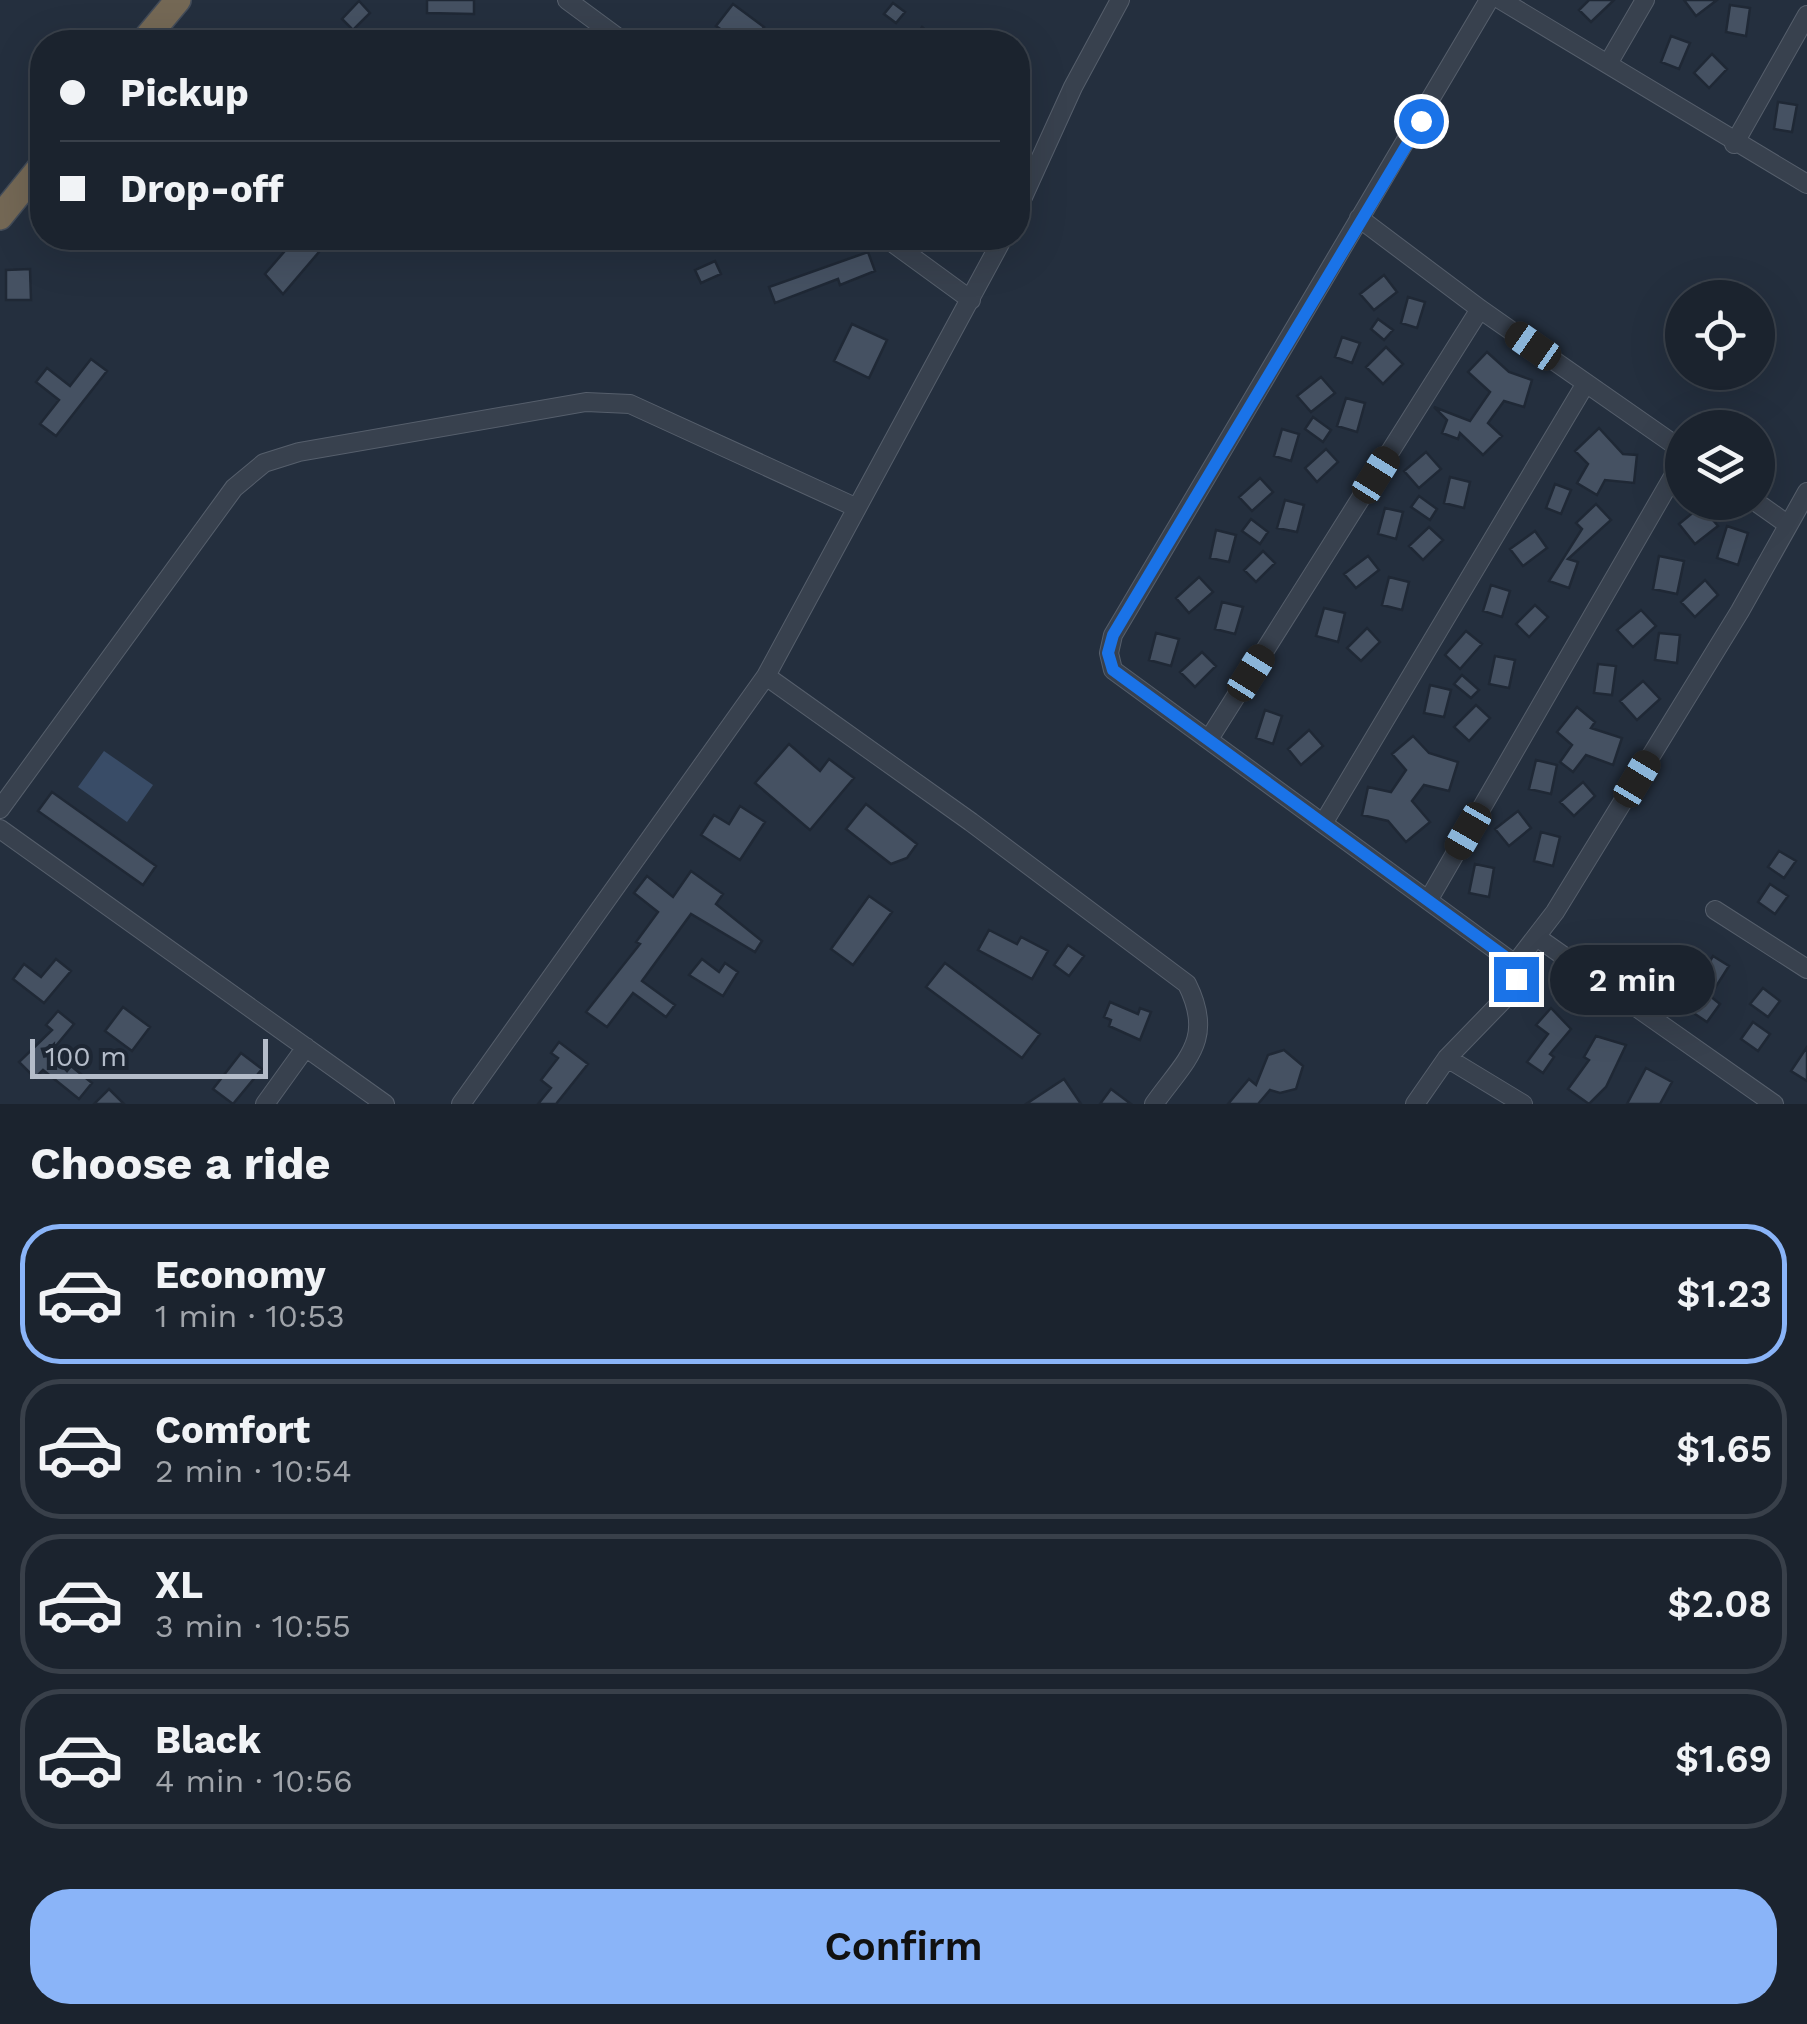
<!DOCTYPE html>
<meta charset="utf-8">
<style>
:root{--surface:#1b232e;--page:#282f3a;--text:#f1f3f6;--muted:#a0a4aa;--line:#39404a;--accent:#8ab4f8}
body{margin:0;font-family:"Work Sans",sans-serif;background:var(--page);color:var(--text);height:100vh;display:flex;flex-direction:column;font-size:38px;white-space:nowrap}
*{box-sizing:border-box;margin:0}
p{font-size:32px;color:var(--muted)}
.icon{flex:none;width:55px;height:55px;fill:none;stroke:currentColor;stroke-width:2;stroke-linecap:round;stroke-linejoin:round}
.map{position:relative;height:1104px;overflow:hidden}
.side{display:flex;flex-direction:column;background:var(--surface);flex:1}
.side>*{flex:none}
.banner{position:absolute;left:30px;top:30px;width:1000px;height:220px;border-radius:40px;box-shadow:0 10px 40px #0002,0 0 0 2px var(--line);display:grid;align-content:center;height:220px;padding:0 30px;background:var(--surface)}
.fabs{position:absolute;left:1665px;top:280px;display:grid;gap:20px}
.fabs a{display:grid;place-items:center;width:110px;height:110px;border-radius:50%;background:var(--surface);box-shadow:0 10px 40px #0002,0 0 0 2px var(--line);font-size:50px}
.scale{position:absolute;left:30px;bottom:25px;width:238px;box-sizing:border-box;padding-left:10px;border:5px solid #b4bcc9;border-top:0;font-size:28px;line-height:35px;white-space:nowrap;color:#b4bcc9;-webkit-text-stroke:8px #1d2633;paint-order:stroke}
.end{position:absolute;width:45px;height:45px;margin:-22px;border:12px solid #1a73e8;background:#fff;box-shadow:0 0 0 5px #fff}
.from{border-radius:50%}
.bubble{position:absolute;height:70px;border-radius:35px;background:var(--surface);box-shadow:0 10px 40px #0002,0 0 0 2px var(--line);font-size:32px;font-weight:600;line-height:70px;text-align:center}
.car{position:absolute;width:30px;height:60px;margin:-30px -15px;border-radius:12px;box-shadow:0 0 8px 2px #0007;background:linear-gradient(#222 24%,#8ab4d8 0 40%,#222 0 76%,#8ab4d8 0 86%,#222 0)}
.banner b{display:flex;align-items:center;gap:35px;height:95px;font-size:38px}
.banner b+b{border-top:2px solid var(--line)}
.banner i{width:25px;height:25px;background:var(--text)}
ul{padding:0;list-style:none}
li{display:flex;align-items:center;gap:30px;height:140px;margin:0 20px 15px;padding:0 10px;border:5px solid var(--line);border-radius:40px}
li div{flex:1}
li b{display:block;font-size:38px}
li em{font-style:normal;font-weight:600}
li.current{border-color:var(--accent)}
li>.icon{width:90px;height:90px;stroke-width:1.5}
h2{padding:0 30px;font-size:45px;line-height:120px}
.button{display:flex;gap:20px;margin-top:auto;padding:20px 30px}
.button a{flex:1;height:115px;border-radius:40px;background:var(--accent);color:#111;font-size:40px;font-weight:600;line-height:115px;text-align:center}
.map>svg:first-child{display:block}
.water{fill:#394c67}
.building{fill:#455162;stroke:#1f2835;stroke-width:2.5}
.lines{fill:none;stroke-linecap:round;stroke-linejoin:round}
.minor-casing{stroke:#565f6c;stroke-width:20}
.highway-casing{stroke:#434c59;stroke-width:28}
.minor{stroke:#38414e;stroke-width:18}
.highway{stroke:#746855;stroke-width:25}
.route{stroke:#1a73e8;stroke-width:12}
</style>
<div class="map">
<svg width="1807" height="1104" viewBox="0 0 1807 1104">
<rect width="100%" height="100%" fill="#242f3e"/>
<path class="water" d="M104,751l49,34 -26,37 -49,-35z"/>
<path class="building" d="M427,0h47v14l-47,-1z
M1589,0h25l-23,22 -12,-12z
M1684,0h33l-21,16z
M359,1l11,12 -17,17 -11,-11z
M893,3l12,9 -9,11 -12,-9z
M733,4l31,23 -11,15h-14l-23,-16z
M1730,5l20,3 -4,28 -20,-4z
M922,27l19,15 -26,-4z
M1671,36l19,7 -11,26 -18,-7z
M1712,54l15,15 -18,19 -15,-15z
M1778,102l19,3 -5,27 -18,-3z
M296,238h35l-48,56 -18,-20z
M868,252l7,19 -35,14 -2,-6 -63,24 -6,-16z
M715,261l6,13 -20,9 -6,-13z
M30,269l1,31h-25v-30z
M1384,275l13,17 -23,18 -14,-16z
M1408,297l17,5 -8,26 -16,-5z
M1378,319l15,11 -9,10 -13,-11z
M852,324l35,16 -18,38 -35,-17z
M1342,337l18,6 -8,20 -17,-6z
M1386,347l17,17 -20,20 -17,-17z
M1487,352l22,20 23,8 -8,27 -20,-6 -16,22 14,13 -19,19 -23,-22 -2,6 -16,-6 5,-13 -13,-13 36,14 20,-29 -22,-20z
M91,359l16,12 -51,65 -16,-12 19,-24 -23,-18 11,-14 23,18z
M1321,377l14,16 -24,19 -14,-16z
M1346,398l19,5 -8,29 -20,-6z
M1313,417l18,13 -8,12 -18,-13z
M1599,428l24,26 14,1 -3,28 -29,-3 -8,15 -20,-12 11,-19 -13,-13z
M1282,429l17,5 -8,27 -17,-5z
M1326,449l12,13 -21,20 -12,-14z
M1426,452l15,17 -22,19 -15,-17z
M1450,477l20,5 -6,26 -20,-5z
M1260,478l13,14 -21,19 -13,-14z
M1555,484l16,6 -10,24 -15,-6z
M1419,496l18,13 -7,11 -19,-13z
M1285,500l19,5 -7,27 -20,-4z
M1596,504l15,16 -43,39 10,3 -9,26 -20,-7 33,-52 -6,-6z
M1701,506l17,20 -23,18 -16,-20z
M1385,508l18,4 -7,27 -18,-5z
M1251,519l17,13 -8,12 -18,-13z
M1727,526l21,7 -10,32 -21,-7z
M1429,527l14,13 -20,20 -14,-14z
M1216,530l20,5 -7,27 -19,-4z
M1535,531l12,17 -24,18 -13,-17z
M1263,551l12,12 -19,19 -12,-12z
M1368,556l11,14 -23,18 -12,-14z
M1659,556l25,5 -7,33 -24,-5z
M1199,577l14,15 -24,21 -13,-15z
M1389,577l20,5 -7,28 -20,-5z
M1705,580l13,15 -23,22 -14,-15z
M1491,585l19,6 -8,26 -19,-6z
M1222,602l21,5 -8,27 -20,-5z
M1535,605l13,12 -19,20 -13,-13z
M1324,608l21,5 -7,29 -22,-6z
M1641,610l15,16 -23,21 -16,-17z
M1367,628l13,14 -19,19 -14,-13z
M1466,631l16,13 -22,25 -15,-14z
M1156,633l23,6 -8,27 -22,-6z
M1659,633l21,2 -3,28 -22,-3z
M1202,652l14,14 -21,21 -15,-15z
M1495,656l20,4 -6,28 -20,-4z
M1598,664l18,2 -4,29 -18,-2z
M1462,675l17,15 -8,8 -17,-14z
M1643,681l17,18 -23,21 -17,-19z
M1430,685l21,5 -7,27 -20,-4z
M1476,705l14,13 -21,23 -15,-14z
M1577,707l18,15 -4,6 31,10 -9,27 -27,-10 -13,17 -13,-10 12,-17 -15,-13z
M1265,710l17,6 -9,28 -17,-6z
M1309,730l14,16 -22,19 -13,-16z
M1413,736l16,17 29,9 -9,29 -25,-6 -12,16 18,21 -24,20 -18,-21 -26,-6 6,-28 23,5 15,-22 -14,-16z
M789,744l31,27 9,-12 25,19 -44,52 -55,-47z
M1536,760l21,5 -6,29 -22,-5z
M1583,782l12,14 -21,20 -14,-14z
M52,792l104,74 -13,19 -105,-74z
M866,804l51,40 -10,14 -16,6 -45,-35z
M740,806l25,16 -25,38 -39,-25 13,-20 15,9z
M1518,811l13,17 -22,18 -14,-17z
M1541,832l19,5 -7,29 -19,-5z
M1779,851l17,10 -12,17 -16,-11z
M1475,864l19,4 -5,29 -20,-4z
M691,871l32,23 -7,10 46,37 -7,11 -64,-38 -49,67 33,24 -9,12 -33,-24 -26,34 -21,-15 54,-68 -4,-2 22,-30 -24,-19 13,-17 26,21z
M1770,884l18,12 -13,18 -17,-12z
M869,896l23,16 -39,53 -22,-16z
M989,930l28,14 4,-7 27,14 -16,28 -54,-29z
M1068,945l16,11 -15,20 -15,-11z
M1713,956l16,10 -19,30 10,8 -13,18 -24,-16z
M56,959l15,12 -27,32 -31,-24 11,-15 17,13z
M702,959l17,13 6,-9 13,9 -15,24 -34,-21z
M945,963l95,71 -18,24 -96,-71z
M1763,988l17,13 -12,16 -18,-13z
M1110,1002l28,12 2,-6 11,4 -11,28 -31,-14 2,-6 -7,-3z
M123,1007l27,20 -18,24 -27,-20z
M1551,1008l20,21 -21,25 4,3 -11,16 -16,-11 21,-28 -12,-9z
M58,1011l16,13 -24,29 17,18 4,-5 21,17 -13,16 -36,-29 -8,8 -16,-16 33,-32 -6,-5z
M1753,1022l17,12 -12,17 -17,-12z
M1596,1036l30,9 -20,42 -17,17 -21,-15 21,-29 -5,-3z
M559,1042l29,22 -32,40h-18l13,-16 -10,-8 17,-22 -7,-5z
M1807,1047v34l-16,-10z
M1284,1050l19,16 -7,23 -16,4 -10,-3 -12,14h-30l21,-25 7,6 12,-30z
M241,1053l21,16 -29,35 -20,-15z
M1646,1068l26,14 -12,22h-33z
M1064,1079l17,25h-55z
M109,1089l15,15h-30z
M1111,1089l20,15h-31z"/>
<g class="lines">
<g class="minor-casing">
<path id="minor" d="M567,0l57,42
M1501,0l306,184
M1609,62l36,-62
M1734,144l73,-129
M1018,208l55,-121 47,-87
M1359,218l121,91 202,141
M886,238l85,62
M1756,502l31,22
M766,676l205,146 216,162c28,56 -1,75 -33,120
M1209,739l271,-430
M0,809l234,-321 30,-25 35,-11 287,-50 44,2 225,103
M1324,822l262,-439
M0,829l385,275
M1429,899l253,-438
M1715,910l92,59
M1538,938l236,166
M1515,964l40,-52 185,-301 67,-119
M1447,1058l76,46
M265,1104l41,-57
M461,1104l305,-428 237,-438
M1415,1104l32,-46 64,-66 4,-28 -402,-294 -4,-17 4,-18 376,-635"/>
</g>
<g class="highway-casing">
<path id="highway" d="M143,42l35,-42
M0,217l42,-52"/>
</g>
<use href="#minor" class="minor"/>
<use href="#highway" class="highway"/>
</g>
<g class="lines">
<path class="route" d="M1421,121l-308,514 -5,18 5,17 402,294 1,15"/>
</g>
</svg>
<div class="fabs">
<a><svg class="icon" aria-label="locate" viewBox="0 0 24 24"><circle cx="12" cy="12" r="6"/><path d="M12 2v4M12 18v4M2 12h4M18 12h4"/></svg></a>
<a><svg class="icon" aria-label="layers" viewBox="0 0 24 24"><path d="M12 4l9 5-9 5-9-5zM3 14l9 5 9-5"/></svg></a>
</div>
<div class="scale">100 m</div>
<i class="end from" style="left:1421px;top:121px"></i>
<i class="end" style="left:1516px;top:979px"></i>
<div class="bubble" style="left:1550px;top:945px;width:165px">2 min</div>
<i class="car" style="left:1533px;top:346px;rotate:305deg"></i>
<i class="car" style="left:1376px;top:475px;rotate:32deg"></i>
<i class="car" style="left:1251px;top:673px;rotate:32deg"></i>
<i class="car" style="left:1637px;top:779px;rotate:31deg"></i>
<i class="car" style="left:1468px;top:831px;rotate:210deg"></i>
<div class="banner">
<b><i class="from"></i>Pickup</b>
<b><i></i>Drop-off</b>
</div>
</div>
<section class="side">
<h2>Choose a ride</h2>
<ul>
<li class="current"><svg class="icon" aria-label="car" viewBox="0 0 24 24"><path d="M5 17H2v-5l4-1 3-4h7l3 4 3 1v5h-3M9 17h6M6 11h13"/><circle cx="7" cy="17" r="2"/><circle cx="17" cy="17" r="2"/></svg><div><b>Economy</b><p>1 min · 10:53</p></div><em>$1.23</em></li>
<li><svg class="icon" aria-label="car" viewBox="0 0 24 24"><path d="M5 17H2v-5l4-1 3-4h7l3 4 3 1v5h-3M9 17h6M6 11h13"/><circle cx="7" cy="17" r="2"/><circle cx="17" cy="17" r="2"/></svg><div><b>Comfort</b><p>2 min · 10:54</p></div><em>$1.65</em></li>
<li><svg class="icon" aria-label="car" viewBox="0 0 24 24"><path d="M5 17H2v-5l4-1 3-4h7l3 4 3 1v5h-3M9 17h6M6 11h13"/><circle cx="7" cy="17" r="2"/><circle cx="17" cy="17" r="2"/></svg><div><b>XL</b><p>3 min · 10:55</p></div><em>$2.08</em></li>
<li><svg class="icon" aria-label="car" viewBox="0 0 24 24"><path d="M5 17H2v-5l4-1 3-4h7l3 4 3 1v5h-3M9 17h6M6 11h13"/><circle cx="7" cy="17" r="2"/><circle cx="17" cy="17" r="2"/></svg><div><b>Black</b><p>4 min · 10:56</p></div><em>$1.69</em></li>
</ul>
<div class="button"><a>Confirm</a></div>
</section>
